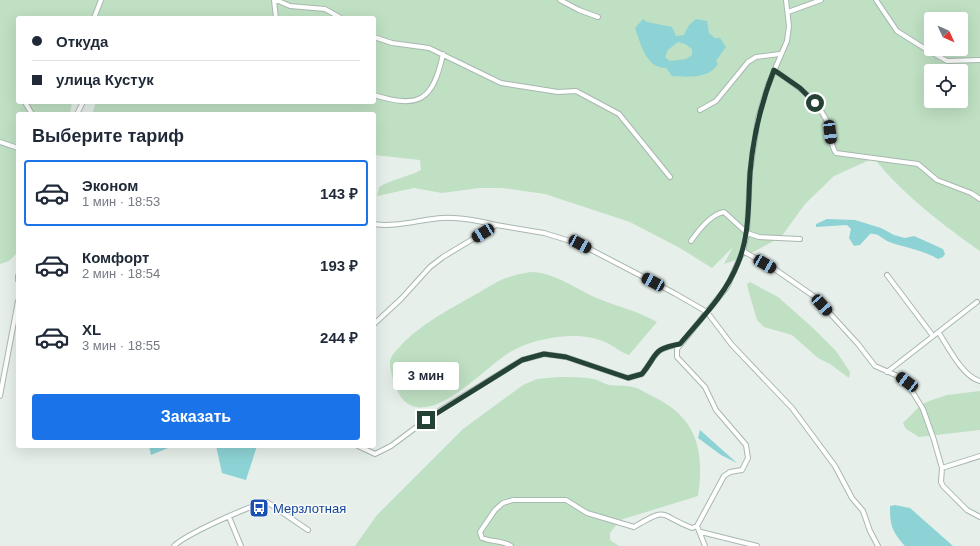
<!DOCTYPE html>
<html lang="ru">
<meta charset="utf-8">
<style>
:root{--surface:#fff;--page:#f2f2f3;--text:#1f2937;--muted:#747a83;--line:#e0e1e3;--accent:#1a73e8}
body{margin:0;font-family:Arial,sans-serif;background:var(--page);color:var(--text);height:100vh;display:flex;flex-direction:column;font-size:15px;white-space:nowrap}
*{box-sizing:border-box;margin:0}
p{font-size:13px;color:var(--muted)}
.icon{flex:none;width:22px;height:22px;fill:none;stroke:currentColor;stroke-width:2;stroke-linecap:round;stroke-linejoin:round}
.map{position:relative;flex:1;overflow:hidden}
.side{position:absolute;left:16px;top:112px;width:360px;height:336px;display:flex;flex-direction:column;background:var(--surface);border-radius:4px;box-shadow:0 4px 16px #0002}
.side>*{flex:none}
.top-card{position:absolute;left:16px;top:16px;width:360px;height:88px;border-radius:4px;box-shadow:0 4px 16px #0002;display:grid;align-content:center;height:88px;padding:0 16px;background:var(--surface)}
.needle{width:26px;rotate:134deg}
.controls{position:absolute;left:924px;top:12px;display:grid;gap:8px}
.controls a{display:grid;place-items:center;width:44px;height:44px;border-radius:4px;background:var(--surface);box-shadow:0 4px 16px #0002;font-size:20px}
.end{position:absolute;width:18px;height:18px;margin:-9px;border:5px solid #244236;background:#fff;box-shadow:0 0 0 2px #fff}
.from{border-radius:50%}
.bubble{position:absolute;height:28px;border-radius:4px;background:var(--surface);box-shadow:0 4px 16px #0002;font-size:13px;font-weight:600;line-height:28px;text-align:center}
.car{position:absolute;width:12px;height:24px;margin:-12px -6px;border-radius:5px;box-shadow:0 0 3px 1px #0007;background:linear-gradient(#222 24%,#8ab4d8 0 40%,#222 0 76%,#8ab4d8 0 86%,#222 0)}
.top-card b{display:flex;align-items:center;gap:14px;height:38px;font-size:15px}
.top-card b+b{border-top:1px solid var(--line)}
.top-card i{width:10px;height:10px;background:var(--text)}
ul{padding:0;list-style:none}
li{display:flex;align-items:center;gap:12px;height:66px;margin:0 8px 6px;padding:0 8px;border:2px solid transparent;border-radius:4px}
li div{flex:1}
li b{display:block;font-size:15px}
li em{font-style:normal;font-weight:600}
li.active{border-color:var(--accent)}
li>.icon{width:36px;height:36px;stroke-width:1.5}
h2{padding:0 16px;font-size:18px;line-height:48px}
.primary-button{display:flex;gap:8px;margin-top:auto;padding:8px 16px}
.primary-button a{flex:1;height:46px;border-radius:4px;background:var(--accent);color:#fff;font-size:16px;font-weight:600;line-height:46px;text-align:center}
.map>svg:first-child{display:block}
.green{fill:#bfe0c3;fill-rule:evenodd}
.water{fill:#8dd3d5;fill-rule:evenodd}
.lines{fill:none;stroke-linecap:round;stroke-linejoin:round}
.street-casing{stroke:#a8b8b0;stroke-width:6}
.street{stroke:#fff;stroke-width:4}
.route{stroke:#244236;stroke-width:5}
.labels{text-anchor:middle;stroke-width:3;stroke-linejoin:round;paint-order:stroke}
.transit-label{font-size:13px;fill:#164399;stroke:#f7fbf8;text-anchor:start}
</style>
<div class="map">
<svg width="980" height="546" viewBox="0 0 980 546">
<rect width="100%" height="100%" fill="#e6efea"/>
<path class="green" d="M0,0h980v251c-36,-25 -79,-58 -106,-93l-40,18 -29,28 -24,33 -37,20 -20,7 9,-17 -21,21 -32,-20 -50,-26 -85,-28 -43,-6h-23l-37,5 -28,-5 -37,8 2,-9c13,-8 29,-10 42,-17l-1,-10 -46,-5v-41h-282l4,-12h278v-84h-356v84h54l-2,12h-52v138l-9,9 -9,3zM931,19h30v30h-30zM931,71h30v30h-30z
M530,272c25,0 47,18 69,27 20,8 39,12 58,23l-28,33c-9,-3 -15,-9 -24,-13 -18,-8 -40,-7 -59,-3 -15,3 -29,8 -42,17 -29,21 -94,92 -112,20 -1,-6 -4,-14 0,-20 2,-4 7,-8 10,-12 25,-25 58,-40 88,-58 4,-2 7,-4 11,-6 9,-4 19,-6 29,-8z
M750,282l28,15 35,31 23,23 14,21 -1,6 -19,-14 -12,-6 -26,-23 -28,-8 -7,-7 -9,-31 -1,-5z
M558,377c12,0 24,0 36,2 5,1 10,5 15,6 8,1 16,0 24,2 6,1 11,5 17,8 46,21 55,53 48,101l-78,24 -10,13v7l9,6h-264l22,-31 86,-86 60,-44 14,-6z
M980,391v39l-61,7 -13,-8 -3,-6 18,-18 8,-4 18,-6z"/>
<path class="water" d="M643,19l4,3 25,5 4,9 8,-1 5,-10 7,-6 11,2 2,12 6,5h5l6,9 -10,14 2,3c-9,15 -31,13 -46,12l-6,-8c-20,1 -26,-26 -31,-40zM678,42l7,2 7,5v6l-6,4 -16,2 -5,-4 3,-7z
M827,219l28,1 26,8 13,7 11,3 9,-2 29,13 2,5 -2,3 -5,2c-17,-10 -34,-11 -51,-18 -6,-3 -9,-8 -17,-7l-10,11 -6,1 -5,-8 2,-9 -4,-4 -31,2v-3z
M700,430l37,33 -16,-8 -23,-17z
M149,446h18l1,2 -17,7z
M216,446h41l-11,34 -24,-7z
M895,505l15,3 43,38h-48c-13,-15 -15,-20 -15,-40z"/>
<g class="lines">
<g class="street-casing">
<path id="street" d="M274,0l2,18
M276,0l14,6 35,3 16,9
M560,0l19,10 19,7
M876,0l21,31 27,17 23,13 33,-1
M788,12l33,-12
M94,18l7,-18
M374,37l18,6 37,5 72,35 57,9 18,-1 43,23 51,63
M774,70c21,14 47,31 55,57 3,9 1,18 7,26l82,11 19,16 34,13 9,6
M374,95c45,14 59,6 69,-41
M26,104l6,10
M700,110l16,-9 32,-39 8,-5 24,-3
M77,114l6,-12
M0,142l18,6
M374,224c22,4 47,-5 69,-6 17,-1 36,3 53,7
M691,241c7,-10 20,-27 33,-29l23,21 12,4 41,2
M743,251l33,19 39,27 43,47 17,22 25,11 7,6 16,26 11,31 8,28 -1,14 2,4 24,24 13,7
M887,275l46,61
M18,276v4
M374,324l27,-25 29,-32 13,-10 53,-32 48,8 36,11 94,49 33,19 25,33 60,63 43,58 17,32 11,13 7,20 8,15
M939,333c9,14 24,44 41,48
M887,372l90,-70
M0,396l18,-95
M358,446l17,8 16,-8 43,-32 88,-54 22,-6 22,3 62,21 14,-4c16,-20 10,-25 39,-30l46,-57 16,-36 4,-18 3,-61 8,-54 10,-33 19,-44 2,-15 -3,-26
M942,468l38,-12
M229,517l12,29
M697,526l8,20
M701,532l56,14
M174,546c12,-12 75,-40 93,-44l41,28
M511,546c-9,-6 -19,-4 -29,-8l-2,-6 15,-22 8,-7 10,-3h53l21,13 47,14c35,-21 24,-12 58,1l5,-2 27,-50 6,-4 12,-2 6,-12 -2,-13 -30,-35 -11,-23 -28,-30v-8l4,-5"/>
</g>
<use href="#street" class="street"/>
</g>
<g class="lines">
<path class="route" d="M426,420l96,-60 22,-6 22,3 62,21 14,-4c16,-20 10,-25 38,-30 21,-25 46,-50 58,-81 12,-29 10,-59 12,-90 3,-36 11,-70 24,-103l26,18 15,15"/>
</g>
<defs>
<g id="bus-square" transform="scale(1)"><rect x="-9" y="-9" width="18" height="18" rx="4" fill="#1a4fb4" stroke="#f7fbf8"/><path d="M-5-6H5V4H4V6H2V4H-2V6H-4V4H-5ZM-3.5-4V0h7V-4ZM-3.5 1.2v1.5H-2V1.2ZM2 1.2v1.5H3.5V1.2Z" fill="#fff"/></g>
</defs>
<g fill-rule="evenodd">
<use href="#bus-square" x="259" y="508"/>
</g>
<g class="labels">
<g class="transit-label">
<text x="273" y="513">Мерзлотная</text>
</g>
</g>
</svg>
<div class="controls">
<a><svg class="needle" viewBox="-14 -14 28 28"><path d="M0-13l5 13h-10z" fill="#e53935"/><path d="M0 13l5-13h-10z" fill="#747a83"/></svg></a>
<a><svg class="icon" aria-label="locate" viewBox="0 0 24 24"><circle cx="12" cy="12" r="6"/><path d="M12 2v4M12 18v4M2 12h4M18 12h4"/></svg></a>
</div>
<i class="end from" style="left:815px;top:103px"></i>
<i class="end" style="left:426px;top:420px"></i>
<div class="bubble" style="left:393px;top:362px;width:66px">3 мин</div>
<i class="car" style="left:830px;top:132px;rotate:173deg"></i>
<i class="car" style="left:483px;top:233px;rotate:239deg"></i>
<i class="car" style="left:580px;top:244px;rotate:118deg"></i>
<i class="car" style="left:765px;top:264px;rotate:120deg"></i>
<i class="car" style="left:653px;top:282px;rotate:298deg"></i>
<i class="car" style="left:822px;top:305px;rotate:138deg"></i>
<i class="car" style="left:907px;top:382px;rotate:307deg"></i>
<div class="top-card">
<b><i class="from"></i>Откуда</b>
<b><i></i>улица Кустук</b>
</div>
<section class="side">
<h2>Выберите тариф</h2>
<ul>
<li class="active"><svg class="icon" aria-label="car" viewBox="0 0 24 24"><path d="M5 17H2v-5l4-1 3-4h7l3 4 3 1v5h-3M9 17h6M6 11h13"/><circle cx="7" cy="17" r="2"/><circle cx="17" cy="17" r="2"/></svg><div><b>Эконом</b><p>1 мин · 18:53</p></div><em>143 ₽</em></li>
<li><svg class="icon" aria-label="car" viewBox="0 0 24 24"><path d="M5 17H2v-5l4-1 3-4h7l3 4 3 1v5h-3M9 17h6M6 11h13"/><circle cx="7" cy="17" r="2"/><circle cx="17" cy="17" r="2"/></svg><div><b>Комфорт</b><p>2 мин · 18:54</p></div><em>193 ₽</em></li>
<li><svg class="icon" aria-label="car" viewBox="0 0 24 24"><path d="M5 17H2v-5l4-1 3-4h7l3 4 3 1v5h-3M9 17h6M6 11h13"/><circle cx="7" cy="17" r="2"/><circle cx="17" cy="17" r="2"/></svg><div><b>XL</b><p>3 мин · 18:55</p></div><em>244 ₽</em></li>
</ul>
<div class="primary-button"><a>Заказать</a></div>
</section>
</div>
